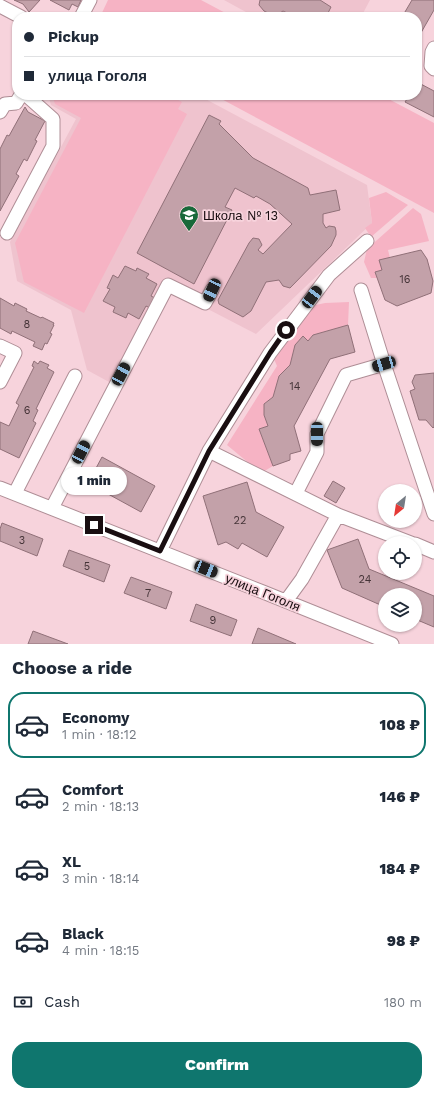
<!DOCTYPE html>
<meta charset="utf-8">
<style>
:root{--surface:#fff;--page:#f6f6f7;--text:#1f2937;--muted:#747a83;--line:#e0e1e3;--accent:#0f766e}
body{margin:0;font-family:"Work Sans",sans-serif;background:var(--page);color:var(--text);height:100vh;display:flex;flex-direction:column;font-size:15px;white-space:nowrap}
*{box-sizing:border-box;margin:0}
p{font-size:13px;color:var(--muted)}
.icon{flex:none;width:22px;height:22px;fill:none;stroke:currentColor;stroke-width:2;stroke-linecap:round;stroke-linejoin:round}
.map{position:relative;height:644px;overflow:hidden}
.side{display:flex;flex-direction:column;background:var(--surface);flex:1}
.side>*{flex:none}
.top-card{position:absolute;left:12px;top:12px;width:410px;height:88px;border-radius:16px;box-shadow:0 1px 3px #0004;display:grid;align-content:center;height:88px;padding:0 12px;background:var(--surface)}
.needle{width:26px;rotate:210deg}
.fabs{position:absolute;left:378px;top:484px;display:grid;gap:8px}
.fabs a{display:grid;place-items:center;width:44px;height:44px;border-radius:50%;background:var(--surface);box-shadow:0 1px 3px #0004;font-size:20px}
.end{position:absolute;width:18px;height:18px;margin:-9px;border:5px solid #190e11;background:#fff;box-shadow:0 0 0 2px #fff}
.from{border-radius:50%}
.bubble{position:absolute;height:28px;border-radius:14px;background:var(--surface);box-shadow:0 1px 3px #0004;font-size:13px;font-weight:800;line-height:28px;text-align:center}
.car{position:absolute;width:12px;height:24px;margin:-12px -6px;border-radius:5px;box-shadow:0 0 3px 1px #0007;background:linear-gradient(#222 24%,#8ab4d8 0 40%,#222 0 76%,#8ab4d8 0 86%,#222 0)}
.top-card b{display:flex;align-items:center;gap:14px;height:38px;font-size:15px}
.top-card b+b{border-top:1px solid var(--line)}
.top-card i{width:10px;height:10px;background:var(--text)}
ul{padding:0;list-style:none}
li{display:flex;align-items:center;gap:12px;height:66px;margin:0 8px 6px;padding:0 4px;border:2px solid transparent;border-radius:16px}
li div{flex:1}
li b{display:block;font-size:15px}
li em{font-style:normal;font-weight:800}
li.on{border-color:var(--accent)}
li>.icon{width:36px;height:36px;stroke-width:1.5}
h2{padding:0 12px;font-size:18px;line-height:48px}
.pay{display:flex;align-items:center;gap:10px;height:44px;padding:0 12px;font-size:15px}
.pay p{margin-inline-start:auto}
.cta{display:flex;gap:8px;margin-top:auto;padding:8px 12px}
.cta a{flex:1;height:46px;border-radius:16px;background:var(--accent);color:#fff;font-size:16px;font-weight:800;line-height:46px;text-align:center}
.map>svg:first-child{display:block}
.built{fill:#efc3ce}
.green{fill:#f6b3c4}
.building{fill:#c3a1a9;stroke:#907078}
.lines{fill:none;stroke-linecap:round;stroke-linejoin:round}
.minor-casing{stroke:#af8e96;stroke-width:15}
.minor{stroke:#fff;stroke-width:13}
.route{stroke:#190e11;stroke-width:5}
.labels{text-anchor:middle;stroke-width:3.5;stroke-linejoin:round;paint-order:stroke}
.number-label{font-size:11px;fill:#443337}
.poi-label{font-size:13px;fill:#190e11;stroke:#f7d3dc;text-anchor:start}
.street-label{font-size:13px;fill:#190e11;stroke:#f7d3dc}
</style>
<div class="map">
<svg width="434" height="644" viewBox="0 0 434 644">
<rect width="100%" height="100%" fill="#f7d3dc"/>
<path class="built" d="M224,0h146l-9,17h-106z
M48,95h150l169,90 5,38 -116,111 -83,-43 -53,97 -33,-18 -16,-60 -54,-29 -7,-39 66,-123 -25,-14z"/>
<path class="green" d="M108,0h93l32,17h-133z
M52,95h117l13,7 -4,7 9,5 -103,199 -60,-31 -9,-39 66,-125 -26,-14z
M214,95h167l53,28v90z
M386,192l22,13 -37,32 -6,-9 7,-5 -3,-25z
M413,208l8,6 8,27 -41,9 2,8 -8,12 -7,2 2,6h-6l-7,-16 3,-13z
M349,302l-1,23 -35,10 -5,6 -5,-5 -8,9 -5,20 -11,11 -6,21 -9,7v11l4,11 -9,3 14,37 -12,7 -34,-28 50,-79 -3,-7 37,-53 14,-3z"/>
<path class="building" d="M14,0h26l-11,12 -6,-8z
M50,0h31l-3,7 -6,-3 -3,6z
M260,0h60l11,7 -5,10h-31l-12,-6 -6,4h-5l-8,-4 -5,-6z
M412,0h22v10l-16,28h-1v-21h-15z
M417,82l17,9v26l-29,-15 2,-3 -8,-4h18z
M25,107l3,5 17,9 -10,19 2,1 -10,20 -3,-2 -8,15 3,2 -19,35v-62l7,-14 2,1z
M209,115l12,6 -2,3 34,34 55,30 2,7 26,-5 4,20 -17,4v9l3,5 3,-2 6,1 1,4v4l-5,11 -41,42 -7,-2 -4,-6 -13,2 -15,29 -8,6 -24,-13 -1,-4 31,-57 4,-5 6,1 3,6 -4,5 5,4 29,-30 -22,-20 -14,-8 -2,2 -19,-10 -10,19 7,3 -38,74 -57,-31z
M421,250l6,9 6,22 -2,12 -34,13 -12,-6 -10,-28 7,-2 -3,-10z
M125,266l11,5 1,-3 12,6 -3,4 11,6 -6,12 4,2 -5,10 -4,-2 -7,13 -11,-6 -2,5 -13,-6 2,-5 -12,-6 7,-12 -3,-1 6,-13 5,3z
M0,298l14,8 1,-3 12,6 -1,2 15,7 1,-1 12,6 -1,2h1l-4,8 2,1 -5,10 -2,-1 -3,7 -9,-4 2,-4 -23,-11 -1,3 -11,-6z
M348,325l7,27 -25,7 -36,67 7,25 -11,3v6l-17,6 -14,-37 9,-3 -4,-11v-11l9,-7 6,-21 11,-11 5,-20 8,-9 5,5 5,-6z
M34,361l4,3 2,-3 9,4 -2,3 7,4 -18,37 2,1 -5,11 3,2 -17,35 -19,-9v-27l9,4 10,-21 -3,-2 18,-36 -2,-1z
M434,373v54l-1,1 -7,-8h-7l-9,-29 5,-2 -3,-7 3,-7z
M102,457l53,29 -14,26 -53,-29z
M333,481l12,7 -9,15 -12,-7z
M247,482l9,30 28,15 -17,30 -25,-14 -4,6 -12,-7 -8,3 -15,-49z
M2,523l41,16 -6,17 -37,-15v-12z
M358,539l11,30 65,27v31l-19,-8v-24h-30v12l-43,-19 -15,-38z
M69,550l41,15 -6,17 -41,-16z
M131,577l41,15 -6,17 -42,-16z
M196,604l41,16 -6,16 -41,-15z
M258,628l38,16h-44z
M33,631l35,13h-40z"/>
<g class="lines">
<g class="minor-casing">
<path id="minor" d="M0,6l21,11
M81,17l9,-17
M434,48l-2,4 -1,14 3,3
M0,112l5,-8 11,-1 5,-8
M7,233l46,-87v-27l-27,-24
M0,346l15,7 -15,29
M384,364l50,150
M209,451l129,64 73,28
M0,488l263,104 129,52
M15,493l60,-117
M296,493l21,-41v-18l29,-59 38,-11 -23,-74
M52,508l116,-223 37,18 7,-13
M415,544l19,8
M160,551l49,-100 61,-98 59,-78 38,-34
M286,601l16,-22 36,-64"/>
</g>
<use href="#minor" class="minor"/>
</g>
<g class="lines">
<path class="route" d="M94,525l66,26 49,-100 61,-98 16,-23"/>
</g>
<defs>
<g id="school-pin" transform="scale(1)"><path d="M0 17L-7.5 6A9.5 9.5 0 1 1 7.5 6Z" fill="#18693a" stroke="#f7d3dc"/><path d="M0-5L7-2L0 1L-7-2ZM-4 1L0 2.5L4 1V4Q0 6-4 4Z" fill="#fff"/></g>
</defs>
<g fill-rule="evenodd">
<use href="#school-pin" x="189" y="215"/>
</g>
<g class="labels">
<g class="number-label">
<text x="405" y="283">16</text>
<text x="27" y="328">8</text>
<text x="295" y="390">14</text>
<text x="27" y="414">6</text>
<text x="240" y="524">22</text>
<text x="22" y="544">3</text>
<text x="87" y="570">5</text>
<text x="365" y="583">24</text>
<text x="148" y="597">7</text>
<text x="213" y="624">9</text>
</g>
<g class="poi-label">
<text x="203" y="220">Школа № 13</text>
</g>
<g class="street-label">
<text transform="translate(263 592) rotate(22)" y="5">улица Гоголя</text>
</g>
</g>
</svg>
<div class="fabs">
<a><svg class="needle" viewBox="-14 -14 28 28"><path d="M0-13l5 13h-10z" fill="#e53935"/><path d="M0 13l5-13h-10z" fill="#747a83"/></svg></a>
<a><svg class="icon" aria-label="locate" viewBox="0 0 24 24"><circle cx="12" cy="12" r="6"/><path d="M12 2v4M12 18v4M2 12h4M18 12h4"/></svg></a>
<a><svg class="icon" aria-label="layers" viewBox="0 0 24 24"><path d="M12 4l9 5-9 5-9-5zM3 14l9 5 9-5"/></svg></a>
</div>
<i class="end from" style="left:286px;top:330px"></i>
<i class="end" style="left:94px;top:525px"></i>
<div class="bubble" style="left:61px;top:467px;width:66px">1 min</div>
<i class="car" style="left:212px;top:290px;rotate:205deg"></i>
<i class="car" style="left:312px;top:297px;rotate:37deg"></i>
<i class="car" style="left:384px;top:364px;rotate:254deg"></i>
<i class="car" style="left:121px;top:374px;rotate:28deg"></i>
<i class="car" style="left:317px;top:434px;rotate:180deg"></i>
<i class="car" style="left:81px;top:452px;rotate:27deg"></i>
<i class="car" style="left:206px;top:569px;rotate:112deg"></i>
<div class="top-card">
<b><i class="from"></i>Pickup</b>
<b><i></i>улица Гоголя</b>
</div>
</div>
<section class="side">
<h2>Choose a ride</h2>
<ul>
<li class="on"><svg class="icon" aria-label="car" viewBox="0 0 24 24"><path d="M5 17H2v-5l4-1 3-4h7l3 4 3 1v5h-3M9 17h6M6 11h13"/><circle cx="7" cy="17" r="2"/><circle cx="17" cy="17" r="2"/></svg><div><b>Economy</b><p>1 min · 18:12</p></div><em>108 ₽</em></li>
<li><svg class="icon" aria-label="car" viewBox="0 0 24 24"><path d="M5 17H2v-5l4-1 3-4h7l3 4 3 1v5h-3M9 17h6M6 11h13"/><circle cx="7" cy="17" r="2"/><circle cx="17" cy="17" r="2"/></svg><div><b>Comfort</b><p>2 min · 18:13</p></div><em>146 ₽</em></li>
<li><svg class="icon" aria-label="car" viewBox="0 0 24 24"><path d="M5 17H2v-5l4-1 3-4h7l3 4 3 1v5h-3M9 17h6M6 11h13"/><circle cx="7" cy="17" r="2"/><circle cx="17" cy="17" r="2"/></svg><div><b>XL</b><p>3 min · 18:14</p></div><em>184 ₽</em></li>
<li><svg class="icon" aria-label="car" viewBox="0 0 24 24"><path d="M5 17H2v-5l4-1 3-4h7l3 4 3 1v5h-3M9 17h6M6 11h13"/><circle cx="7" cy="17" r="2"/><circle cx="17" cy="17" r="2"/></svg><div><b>Black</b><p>4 min · 18:15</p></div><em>98 ₽</em></li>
</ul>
<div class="pay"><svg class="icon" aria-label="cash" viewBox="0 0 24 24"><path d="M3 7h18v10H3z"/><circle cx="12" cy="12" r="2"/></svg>Cash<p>180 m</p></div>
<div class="cta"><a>Confirm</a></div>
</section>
